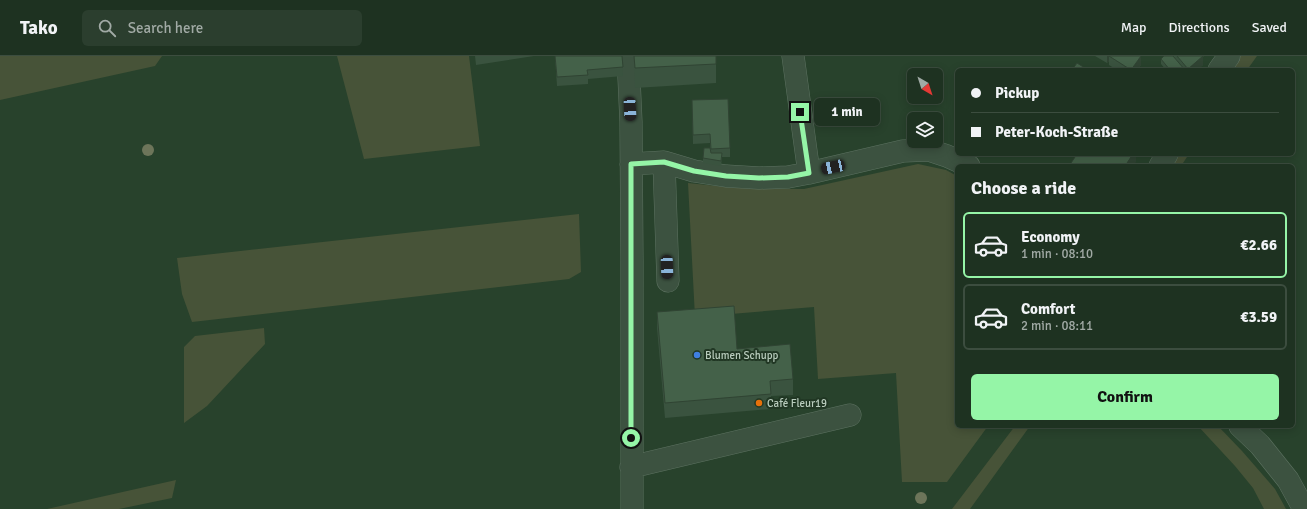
<!DOCTYPE html>
<meta charset="utf-8">
<style>
:root{--surface:#1e3221;--page:#2b3e2e;--text:#f1f3f6;--muted:#a1aaa5;--line:#3c4d3f;--accent:#95f5a7}
body{margin:0;font-family:Signika,sans-serif;background:var(--page);color:var(--text);height:100vh;display:flex;flex-direction:column;font-size:15px;white-space:nowrap}
*{box-sizing:border-box;margin:0}
p{font-size:13px;color:var(--muted)}
.icon{flex:none;width:22px;height:22px;fill:none;stroke:currentColor;stroke-width:2;stroke-linecap:round;stroke-linejoin:round}
.map{position:relative;flex:1;overflow:hidden}
.side{position:absolute;left:955px;top:108px;width:340px;height:264px;display:flex;flex-direction:column;background:var(--surface);border-radius:6px;box-shadow:0 2px 10px #0003,0 0 0 1px var(--line)}
.side>*{flex:none}
.guide{position:absolute;left:955px;top:12px;width:340px;height:88px;border-radius:6px;box-shadow:0 2px 10px #0003,0 0 0 1px var(--line);display:grid;align-content:center;height:88px;padding:0 16px;background:var(--surface)}
.needle{width:26px;rotate:141deg}
.fabs{position:absolute;left:907px;top:12px;display:grid;gap:8px}
.fabs a{display:grid;place-items:center;width:36px;height:36px;border-radius:6px;background:var(--surface);box-shadow:0 2px 10px #0003,0 0 0 1px var(--line);font-size:20px}
.end{position:absolute;width:18px;height:18px;margin:-9px;border:5px solid #95f5a7;background:#111;box-shadow:0 0 0 2px #111}
.from{border-radius:50%}
.bubble{position:absolute;height:28px;border-radius:6px;background:var(--surface);box-shadow:0 2px 10px #0003,0 0 0 1px var(--line);font-size:13px;font-weight:700;line-height:28px;text-align:center}
.car{position:absolute;width:12px;height:24px;margin:-12px -6px;border-radius:5px;box-shadow:0 0 3px 1px #0007;background:linear-gradient(#222 24%,#8ab4d8 0 40%,#222 0 76%,#8ab4d8 0 86%,#222 0)}
.guide b{display:flex;align-items:center;gap:14px;height:38px;font-size:15px}
.guide b+b{border-top:1px solid var(--line)}
.guide i{width:10px;height:10px;background:var(--text)}
ul{padding:0;list-style:none}
li{display:flex;align-items:center;gap:12px;height:66px;margin:0 8px 6px;padding:0 8px;border:2px solid var(--line);border-radius:6px}
li div{flex:1}
li b{display:block;font-size:15px}
li em{font-style:normal;font-weight:700}
li.selected{border-color:var(--accent)}
li>.icon{width:36px;height:36px;stroke-width:1.5}
h2{padding:0 16px;font-size:18px;line-height:48px}
.action{display:flex;gap:8px;margin-top:auto;padding:8px 16px}
.action a{flex:1;height:46px;border-radius:6px;background:var(--accent);color:#111;font-size:16px;font-weight:700;line-height:46px;text-align:center}
header{display:flex;align-items:center;gap:24px;box-sizing:border-box;height:56px;padding:0 20px;background:var(--surface);border-bottom:1px solid var(--line)}
header strong{font-size:19px}
nav{display:flex;gap:22px;margin-inline-start:auto;font-size:14px}
.search{width:280px;height:36px;background:var(--page);display:flex;align-items:center;gap:10px;box-sizing:border-box;padding:0 14px;border-radius:6px;color:var(--muted);font-size:15px}
.map>svg:first-child{display:block}
.green{fill:#475338}
.lines{fill:none;stroke-linecap:round;stroke-linejoin:round}
.minor-casing{stroke:#5d7261;stroke-width:23}
.minor{stroke:#3c5240;stroke-width:22}
.tree{fill:#6d755a}
.wall{fill:#3a533f}
.shaded-wall{fill:#304433}
.building{fill:#446149;stroke:#304433}
.route{stroke:#95f5a7;stroke-width:5}
.shop-dot{fill:#3f7fe0;stroke:#213724;stroke-width:1.5}
.food-dot{fill:#e8710a;stroke:#213724;stroke-width:1.5}
.labels{text-anchor:middle;stroke-width:4;stroke-linejoin:round;paint-order:stroke}
.poi-label{font-size:11px;fill:#b9ccbd;stroke:#213724;text-anchor:start}
</style>
<header>
<strong>Tako</strong>
<div class="search"><svg class="icon" aria-label="search" viewBox="0 0 24 24"><circle cx="10" cy="10" r="6"/><path d="M15 15l6 6"/></svg>Search here</div>
<nav><a>Map</a><a>Directions</a><a>Saved</a></nav>
</header>
<div class="map">
<svg width="1307" height="453" viewBox="0 0 1307 453">
<rect width="100%" height="100%" fill="#28422c"/>
<path class="green" d="M0,0h162l-7,10 -155,34z
M337,0h132l11,90 -116,13z
M1238,0h19l-10,14h-19z
M1174,98h15l-8,12h-15z
M918,108l28,6 11,6v250h31l-41,56h-45l-6,-109 -78,6 -4,-72 -119,10 -7,-134 48,5 68,1z
M579,158l2,58 -12,7 -377,43 -10,-28 -5,-36z
M264,272l1,16 -58,62 -23,17v-76l11,-11z
M1015,370h15l-60,83h-18z
M1198,370h20l24,25 33,38 11,20h-22l-11,-21 -18,-22z
M176,424l-4,18 -53,11h-72z"/>
<g class="lines">
<g class="minor-casing">
<path id="minor" d="M628,0l3,66 1,139v248
M793,0l16,117
M1219,14l10,-14
M664,106l4,119
M631,108l33,-2 30,9 32,5 33,2 29,-1 21,-4 94,-22 26,-1 18,6 22,10
M1160,110l7,-12
M1240,370l20,19 28,35 16,29
M631,411l219,-52"/>
</g>
<use href="#minor" class="minor"/>
</g>
<g class="tree">
<circle cx="148" cy="94" r="6"/>
<circle cx="921" cy="442" r="6"/>
</g>
<path class="wall" d="M475,0h59l-58,9z
M555,0h67l1,20 -35,3v5l-31,2z
M634,0h82v27l-81,5z
M1095,0h45l1,9 -4,5h-20l-8,-5v-4l-2,2z
M1164,0h40l-1,1v8l-6,5h-31l-5,-6v-5z
M692,44l38,48v9h-8l-1,9 -18,-3v-5l7,-10v-5l-17,1z
M657,256l80,37 56,30v16l-22,1v13l-106,9 -8,-90z"/>
<path class="shaded-wall" d="M1107,0h2v5l-2,2z
M1141,0v9l-4,5h-6z
M1199,0h5l-1,1v8l-6,5h-9v-1z
M1133,98h3v8l-3,4h-8z"/>
<path class="building" d="M555,0h67l1,11 -36,3 1,5 -31,2z
M634,0h82v8l-81,4z
M1109,0h32l-10,14z
M1164,0h9l12,14h-15l-9,-11z
M1177,0h26l-15,13z
M1077,7l11,7h-16z
M728,43l2,49 -19,1 -1,-15 -17,1 -1,-35z
M704,92h6l1,5h11l-1,8 -18,-3z
M1077,98h56l-8,12h-56z
M734,250l3,43 53,-5 3,35 -23,2 1,13 -106,9 -8,-91z"/>
<g class="lines">
<path class="route" d="M631,382v-274l33,-2 30,9 32,5 33,2 29,-1 21,-4 -9,-61"/>
</g>
<circle class="shop-dot" cx="697" cy="299" r="4"/>
<circle class="food-dot" cx="759" cy="347" r="4"/>
<g class="labels">
<g class="poi-label">
<text x="705" y="303">Blumen Schupp</text>
<text x="767" y="351">Café Fleur19</text>
</g>
</g>
</svg>
<div class="fabs">
<a><svg class="needle" viewBox="-14 -14 28 28"><path d="M0-13l5 13h-10z" fill="#e53935"/><path d="M0 13l5-13h-10z" fill="#a1aaa5"/></svg></a>
<a><svg class="icon" aria-label="layers" viewBox="0 0 24 24"><path d="M12 4l9 5-9 5-9-5zM3 14l9 5 9-5"/></svg></a>
</div>
<i class="end from" style="left:631px;top:382px"></i>
<i class="end" style="left:800px;top:56px"></i>
<div class="bubble" style="left:814px;top:42px;width:66px">1 min</div>
<i class="car" style="left:630px;top:53px;rotate:177deg"></i>
<i class="car" style="left:833px;top:111px;rotate:258deg"></i>
<i class="car" style="left:667px;top:211px;rotate:178deg"></i>
<div class="guide">
<b><i class="from"></i>Pickup</b>
<b><i></i>Peter-Koch-Straße</b>
</div>
<section class="side">
<h2>Choose a ride</h2>
<ul>
<li class="selected"><svg class="icon" aria-label="car" viewBox="0 0 24 24"><path d="M5 17H2v-5l4-1 3-4h7l3 4 3 1v5h-3M9 17h6M6 11h13"/><circle cx="7" cy="17" r="2"/><circle cx="17" cy="17" r="2"/></svg><div><b>Economy</b><p>1 min · 08:10</p></div><em>€2.66</em></li>
<li><svg class="icon" aria-label="car" viewBox="0 0 24 24"><path d="M5 17H2v-5l4-1 3-4h7l3 4 3 1v5h-3M9 17h6M6 11h13"/><circle cx="7" cy="17" r="2"/><circle cx="17" cy="17" r="2"/></svg><div><b>Comfort</b><p>2 min · 08:11</p></div><em>€3.59</em></li>
</ul>
<div class="action"><a>Confirm</a></div>
</section>
</div>
